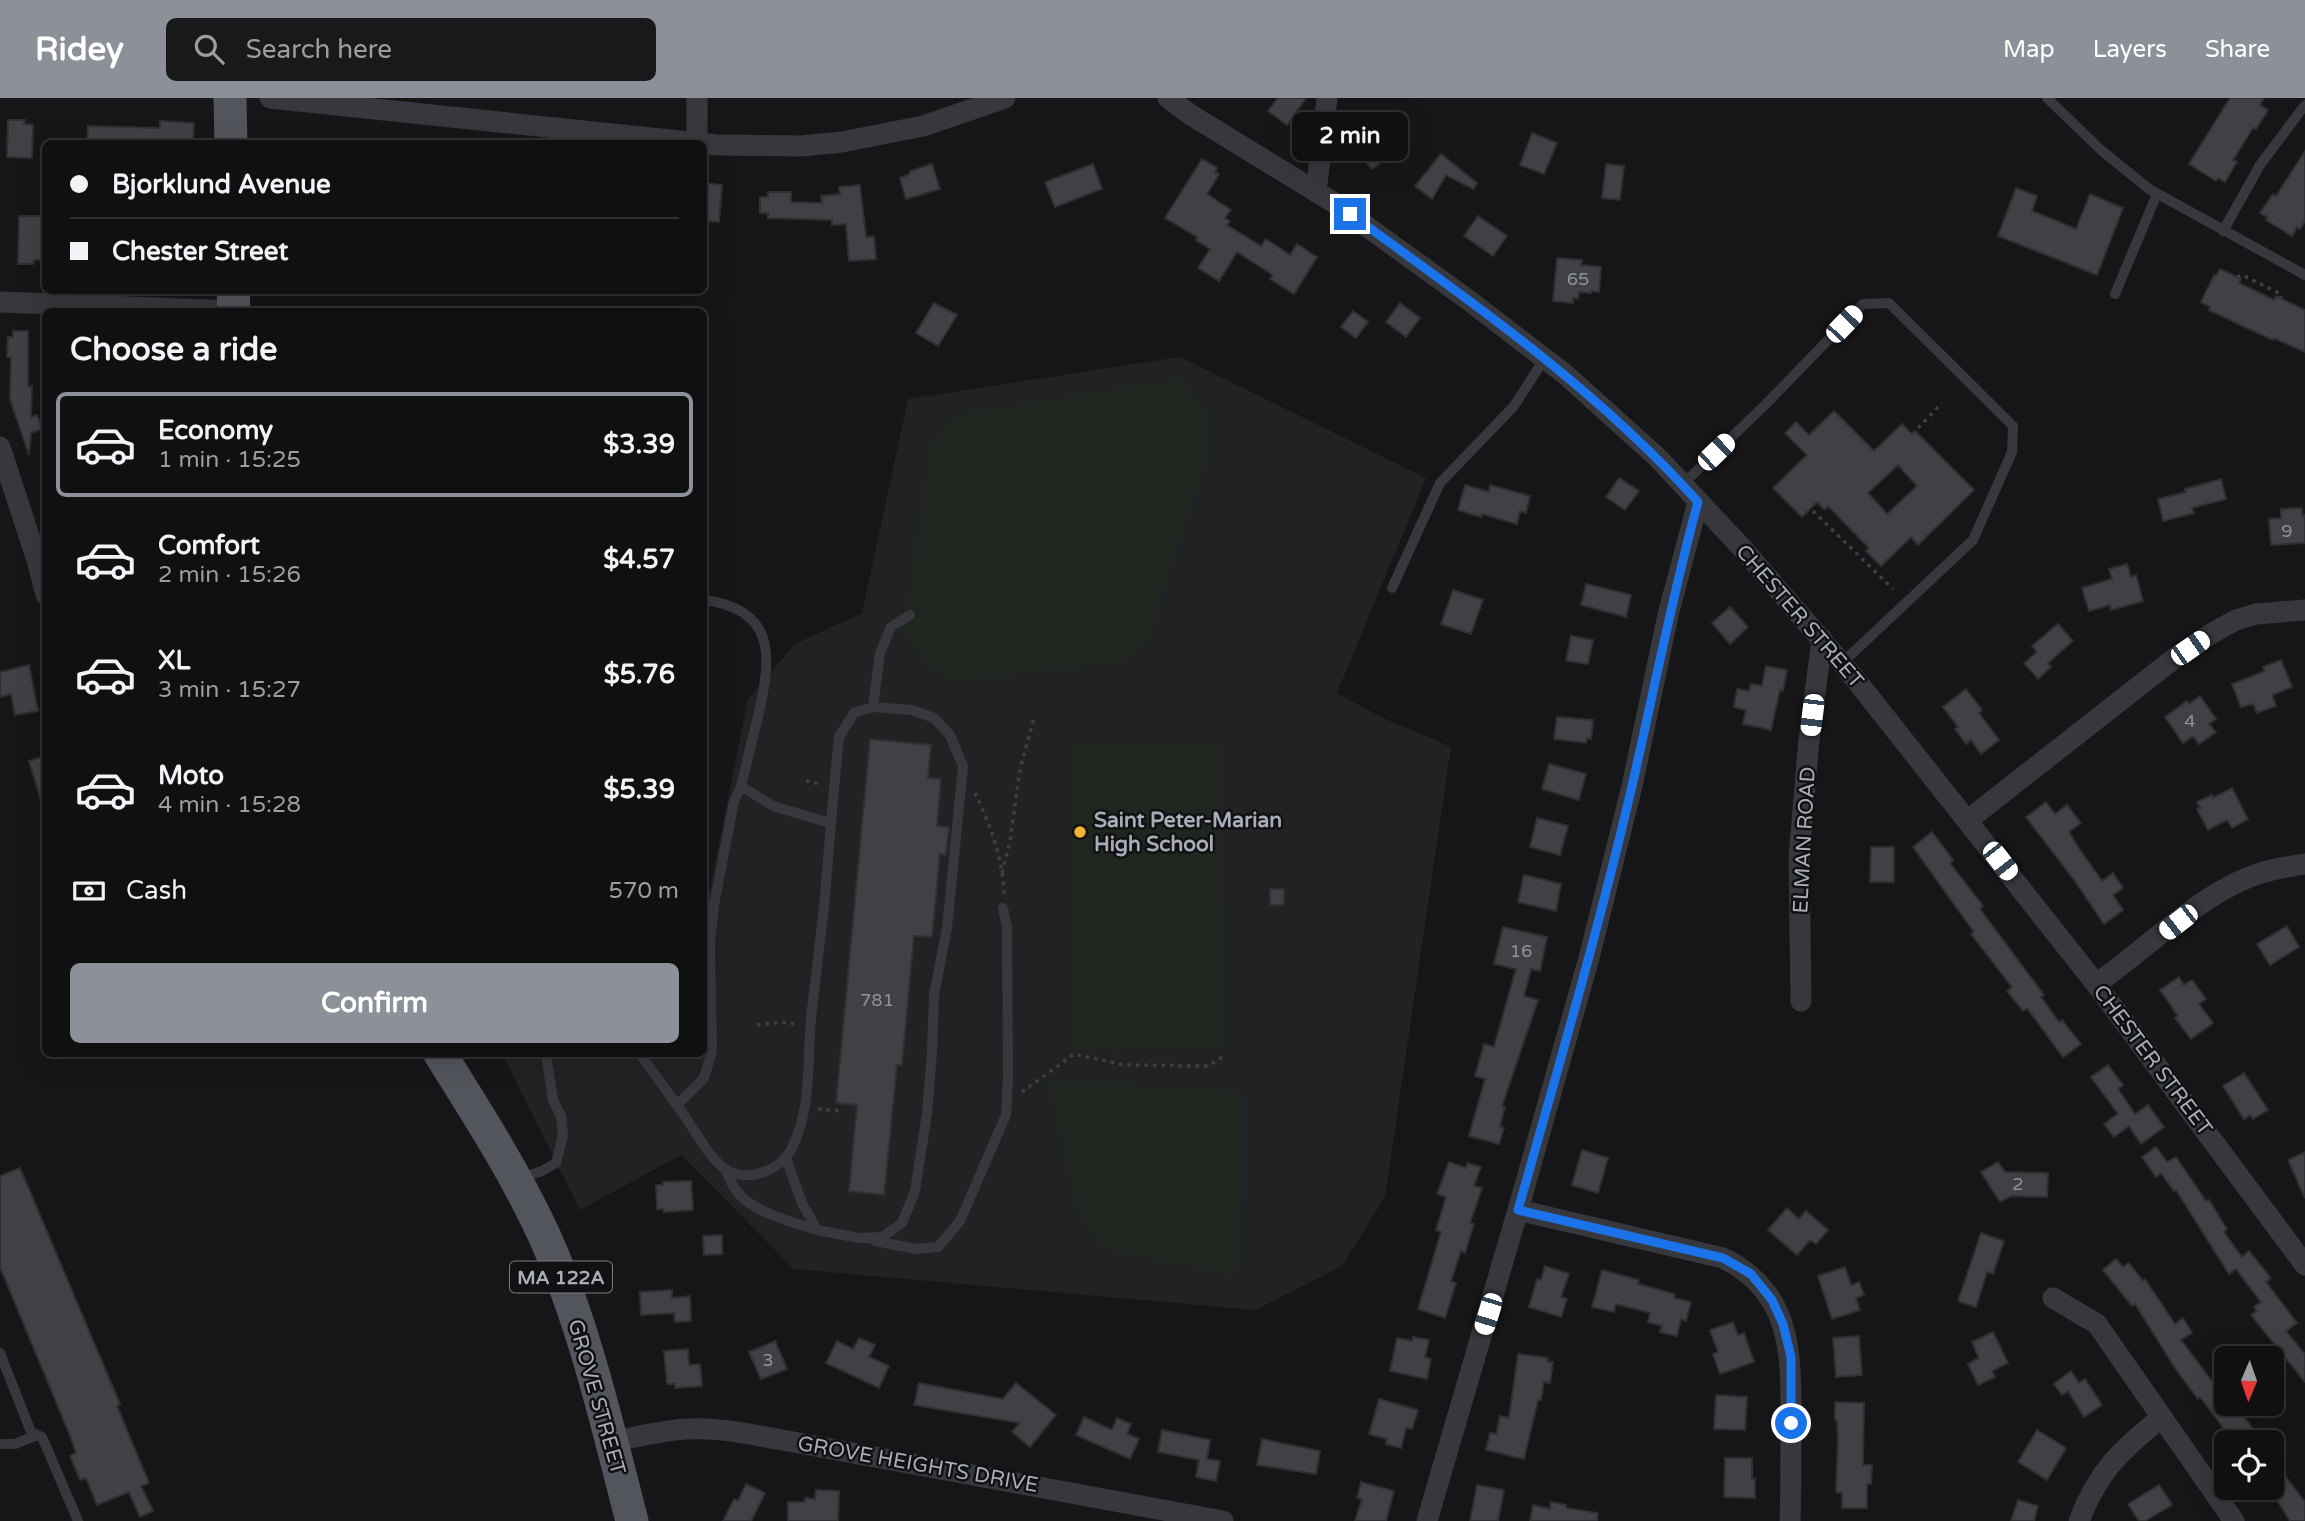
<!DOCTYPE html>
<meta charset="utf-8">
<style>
:root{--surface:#101012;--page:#19191b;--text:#f1f3f6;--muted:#9c9d9f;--line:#303032;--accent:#8c9099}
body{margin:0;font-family:"Varela Round",sans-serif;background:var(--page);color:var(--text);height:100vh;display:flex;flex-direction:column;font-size:26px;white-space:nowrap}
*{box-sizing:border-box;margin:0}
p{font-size:23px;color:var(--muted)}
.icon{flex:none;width:38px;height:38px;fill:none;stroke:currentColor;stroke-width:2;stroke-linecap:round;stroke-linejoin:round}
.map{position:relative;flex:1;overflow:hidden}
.side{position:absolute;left:42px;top:210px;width:665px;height:749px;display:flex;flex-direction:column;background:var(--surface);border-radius:10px;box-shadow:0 7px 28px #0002,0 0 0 2px var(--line)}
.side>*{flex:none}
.guide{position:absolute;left:42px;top:42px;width:665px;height:154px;border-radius:10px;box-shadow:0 7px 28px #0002,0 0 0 2px var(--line);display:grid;align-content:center;height:154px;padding:0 28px;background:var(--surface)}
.needle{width:46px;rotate:182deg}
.buttons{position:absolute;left:2214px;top:1248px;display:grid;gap:14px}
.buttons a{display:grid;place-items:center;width:70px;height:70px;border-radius:10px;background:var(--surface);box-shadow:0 7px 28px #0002,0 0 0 2px var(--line);font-size:35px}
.end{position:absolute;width:32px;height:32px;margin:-16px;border:9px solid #1a73e8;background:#fff;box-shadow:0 0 0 4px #fff}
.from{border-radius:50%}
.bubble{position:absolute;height:49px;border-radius:10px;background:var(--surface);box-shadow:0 7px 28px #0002,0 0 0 2px var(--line);font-size:23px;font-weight:700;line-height:49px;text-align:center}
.car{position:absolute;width:21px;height:42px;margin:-21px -10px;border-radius:9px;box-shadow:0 0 5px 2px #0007;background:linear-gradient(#fff 24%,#345 0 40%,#fff 0 76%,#345 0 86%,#fff 0)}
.guide b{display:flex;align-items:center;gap:24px;height:66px;font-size:26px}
.guide b+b{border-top:2px solid var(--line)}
.guide i{width:18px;height:18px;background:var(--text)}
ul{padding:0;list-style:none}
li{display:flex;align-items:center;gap:21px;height:105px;margin:0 14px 10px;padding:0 14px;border:4px solid transparent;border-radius:10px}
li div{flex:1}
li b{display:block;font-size:26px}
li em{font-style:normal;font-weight:700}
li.selected{border-color:var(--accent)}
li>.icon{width:63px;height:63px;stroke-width:1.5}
h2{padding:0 28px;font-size:32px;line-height:84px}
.pay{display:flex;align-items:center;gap:18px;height:77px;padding:0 28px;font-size:26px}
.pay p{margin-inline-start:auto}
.button{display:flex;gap:14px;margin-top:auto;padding:14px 28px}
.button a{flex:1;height:80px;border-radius:10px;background:var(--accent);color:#fff;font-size:28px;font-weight:700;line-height:80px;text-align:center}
header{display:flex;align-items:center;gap:42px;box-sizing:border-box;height:98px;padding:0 35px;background:var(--accent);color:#fff}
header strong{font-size:33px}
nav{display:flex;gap:38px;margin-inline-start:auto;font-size:24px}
.search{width:490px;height:63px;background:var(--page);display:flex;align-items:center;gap:18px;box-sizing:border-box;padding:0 24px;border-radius:10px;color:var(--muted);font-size:26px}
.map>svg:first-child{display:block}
.built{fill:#222225}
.green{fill:#1e261f}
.building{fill:#404145;stroke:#303034;stroke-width:2;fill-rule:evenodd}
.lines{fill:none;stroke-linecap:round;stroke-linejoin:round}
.path{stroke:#3d3f44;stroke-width:3.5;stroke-dasharray:3.5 5;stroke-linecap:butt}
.service{stroke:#37383d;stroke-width:10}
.minor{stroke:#37383d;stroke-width:21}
.primary{stroke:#53555c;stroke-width:33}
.route{stroke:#1a73e8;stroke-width:9}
.poi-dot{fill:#f2b134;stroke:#111113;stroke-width:2.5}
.labels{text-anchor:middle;stroke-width:5;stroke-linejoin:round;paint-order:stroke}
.number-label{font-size:18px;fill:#8e929b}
.shield{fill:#111113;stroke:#7b7e86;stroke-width:2}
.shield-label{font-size:19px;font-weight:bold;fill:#a8adb8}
.street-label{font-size:21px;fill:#a8adb8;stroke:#111113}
.poi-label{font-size:21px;font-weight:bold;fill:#a8adb8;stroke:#111113;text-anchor:start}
</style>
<header>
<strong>Ridey</strong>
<div class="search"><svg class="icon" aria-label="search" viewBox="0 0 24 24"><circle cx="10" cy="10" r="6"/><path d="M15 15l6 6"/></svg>Search here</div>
<nav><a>Map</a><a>Layers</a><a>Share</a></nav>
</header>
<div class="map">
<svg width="2305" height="1423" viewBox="0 0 2305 1423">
<rect width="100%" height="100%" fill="#161618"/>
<path class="built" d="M1180,259l246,121 -89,215 44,24 70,30 -66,450 -43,69 -87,44 -461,-41 -113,-114 -101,55 -78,-156h202v-137l44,-218 47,-55 67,-31 46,-214z"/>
<path class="green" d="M1181,281l26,34 1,46 -60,181 -21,22 -178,20 -26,-21 -19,-33 26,-182 24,-31z
M1221,646l2,306 -150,1 -3,-306z
M1048,983l186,9 10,10v89l-7,88 -135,-29 -24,-36z"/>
<path class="building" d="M1278,0h28l-19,27 -19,-14z
M2230,0h34l-4,7 8,5 -12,19 -3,-1 -20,32 4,2 -12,20 -7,-4 -2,3 -27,-17z
M8,22h17l-1,4 9,1 -1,33 -25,-1z
M160,23l34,2 -1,21h-106l1,-18 72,2z
M1366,27l24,30 -18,14 -24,-30z
M1532,35l25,10 -13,31 -24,-9z
M2305,53v70l-5,8 -3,-2 -5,9 -26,-16 1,-3 -7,-4 13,-19 3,2z
M1441,56l36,29 -4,6 -27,-14 -14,24 -17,-13z
M1202,61l15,9 -2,4 4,2 -12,20 24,16 -6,8 5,3 -3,4 34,21 5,-7 24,16 7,-11 20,13 -23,37 -24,-15 3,-4 -36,-23 -18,29 -21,-13 12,-19 -14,-9 1,-3 -32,-19z
M932,66l8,25 -34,10 -6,-21 10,-4v-3z
M1093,66l9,25 -47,18 -10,-25z
M1606,66l18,2 -4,34 -18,-2z
M706,85l16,2 -3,37 -15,-1v-35h2z
M860,87l6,52h8l2,22 -27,2 -3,-37 -14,1v-5l-64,-2v-5h-8v-16h8v-5h23v10l31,1 -1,-7 19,-2 -1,-7z
M2016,90l21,8 -5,15 44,18 14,-35 33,14 -26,67 -99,-39z
M19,118h23l-1,44h-7l-1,4h-15z
M1478,118l29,20 -14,20 -29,-20z
M1557,160l25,2 -1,5 20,2 -2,25 -8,-1v2l-12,-1 -1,7 -5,-1v5l-20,-2z
M2220,171l21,10 -2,4 35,17 2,-4 29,14v42l-31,-14 -1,2 -20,-9 -44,-21 1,-3 -9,-5 13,-27 2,1z
M934,205l23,12 -19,31 -22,-13z
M1400,205l20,15 -14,19 -20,-15z
M1353,213l15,11 -12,16 -15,-11z
M13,233h15v55h4l-1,31 6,-2 5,14 -11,4 -2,22 -19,-56 1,-42h-4l1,-20h5z
M1834,313l40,40 28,-27 10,10 3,-3 59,59 -56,55 -7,-8 -30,29 -15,-15 3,-3 -41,-42 -3,4 -8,-8 -15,15 -29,-29 34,-33 -22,-22 11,-11 13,13zM1898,367l19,21 -30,28 -19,-21z
M1619,380l20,13 -14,19 -19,-13z
M2221,381l5,20 -34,9 2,5 -31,8 -5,-22 28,-7 -1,-3z
M1465,387l24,7 1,-7 40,11 -4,17 -6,-2 -3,13 -35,-10 -1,3 -23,-7z
M2302,410v7h3v28l-34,2 -2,-26 12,-1v-9z
M2127,466l4,13 5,-2 7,26 -32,9 -1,-5 -21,6 -7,-23 30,-9 -3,-10z
M1586,486l45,11 -5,22 -45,-12z
M1453,492l30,10 -12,34 -30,-10z
M1730,509l18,20 -18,17 -18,-21z
M2058,526l15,17 -25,22 3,4 -13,12 -14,-16 13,-11 -5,-6z
M1571,538l22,4 -5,24 -22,-3z
M2281,562l11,27 -20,8 4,11 -19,7 -4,-9 -12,3 -9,-23 33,-13 -2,-4z
M29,567l9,46 -23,4 -4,-21 -11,3v-25z
M1766,568l21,4 -4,21 -3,-1 -9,40 -28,-6 3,-14 -12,-3 3,-18 12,2 2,-7 11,2z
M1966,591l16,21 -3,3 20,27 -18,14 -10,-14 -5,4 -11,-15 3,-2 -15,-20z
M2200,598l16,23 -7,5 7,8 -17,12 -6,-8 -10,7 -18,-26 22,-16 2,3z
M1557,619l36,3 -2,19 -4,-1 -1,5 -32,-4z
M870,641l61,6 -3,33 13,1 -4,47 12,1 -3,28 -6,-1 -8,83 -18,-1 -12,129h-5l-13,130 -35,-4 8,-86 -21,-2z
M46,658v48h-4l-13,-43z
M1549,666l37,10 -7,26 -37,-11z
M2232,690l16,31 -16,9 -5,-8 -19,10 -11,-21 3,-1 -3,-6 15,-7 1,3z
M2046,704l9,12 12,-9 14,18 -12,9 9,15 24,34 11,-8 10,15 -10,7 10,15 -19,14 -29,-43 -49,-64z
M1537,720l31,8 -8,29 -30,-8z
M1932,734l21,28 -3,3 33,43 -3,3 64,86 -3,2 18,25 3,-2 19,24 -18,13 -36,-49 -4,3 -16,-20 5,-4 -41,-53 3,-2 -61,-85z
M1871,749h23v35h-24z
M1524,777l37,9 -5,27 -38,-9z
M1270,791h14v16h-14z
M2287,828l12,21 -29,18 -13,-21z
M1503,829l44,10 -7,34 -9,-2 -7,27 14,4 -36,106 3,1 -5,20 4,1 -5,16 -30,-8 16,-57 -10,-3 9,-32 10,3 22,-78 -22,-5z
M2179,879l5,8 8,-5 14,19 -7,5 14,19 -22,16 -16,-21 3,-2 -18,-26z
M2108,967l15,20 -5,4 17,25 13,-9 16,22 -23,17 -12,-18 -15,11 -10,-13 14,-10 -27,-37z
M2244,975l24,37 -15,9 -3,-4 -6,4 -21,-33z
M2156,1049l11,15 9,-5 30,44 3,-1 18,29 -3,3 18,25 7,-6 22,27 -5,4 31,41 -11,8 19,23v28l-54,-67 6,-4 -3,-4 7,-5 -25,-33 -7,5 -53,-84 -2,1 -13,-18 -5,4 -14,-20z
M1582,1052l26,8 -10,35 -26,-8z
M2305,1054v46l-17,-38z
M1449,1064l17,6 1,-5 14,4 -7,19 8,2 -12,35 4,1 -9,29 -4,-2 -10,30 5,2 -11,35 -27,-9 23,-77 -5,-2 10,-33 -9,-3z
M1998,1064l7,10 43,1 -1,24 -36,-1 -11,6 -19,-30z
M20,1070l100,236 -3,2 32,77 -8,3 12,25 -13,6 -11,-25 -32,13 -11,-27 -6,2 -10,-24 6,-3 -7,-20 -69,-166v-91z
M691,1083l2,29 -29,2 -1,-3h-6l-1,-24h7v-3z
M1787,1110l12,11 7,-8 22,19 -12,14 -6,-4 -13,15 -29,-25z
M1981,1135l23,8 -11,33 -6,-2 -11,35 -18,-6z
M722,1137v19l-18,1 -1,-19z
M2116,1161l7,8 6,-4 14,18 2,-2 30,45 8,-6 9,15 -11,7 45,60v4h8l18,23v5l-13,10h-5l-34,-45 -2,2 -23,-31 -40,-64 -3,2 -29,-36z
M1545,1168l24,8 -8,23 6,2 -6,18 -32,-10 8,-28 4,1z
M1845,1169l6,18 8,-3 5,13 -8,3 4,12 -28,9 -14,-43z
M1602,1172l37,10 -1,4 37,10 -1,4 17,4 -5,19 -5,-2 -4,17 -17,-4 2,-6 -14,-4 2,-9 -34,-9 -2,8 -22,-5z
M672,1192v8l18,-2 1,25 -16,1 -1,-9 -33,2 -1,-23z
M1733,1224l5,13 6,-2 10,29 -34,12 -7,-20 5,-2 -8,-22z
M1993,1234l15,31 -16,8 3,6 -17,8 -10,-21 11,-6 -7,-16z
M1859,1238l3,39 -26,2 -3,-39z
M1413,1239l16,3 -4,17 6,2 -4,20 -37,-8 7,-33 15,3z
M859,1240l16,7 -6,12 20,9 -10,22 -53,-25 11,-22 16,8z
M775,1243l12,28 -26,10 -12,-27z
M688,1251l1,16 11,-1 2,22 -27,2v-4h-8l-3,-33z
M1518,1256l30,4v4h5l-3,21 -6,-1 -3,18h-3l-14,59 -38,-9 4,-17 6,1 4,-18 9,2z
M2071,1273l8,12 6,-4 17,26 -18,12 -16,-26 -6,4 -8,-11z
M919,1285l84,16 13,-16 40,32 -26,32 -18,-15 8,-9 -106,-18z
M1716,1297l31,2 -2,33 -31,-1z
M1379,1301l39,11 -6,19 -6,-1 -5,20 -15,-4 1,-5 -18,-5z
M1835,1304l29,1 -1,62h9l-1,19h-4v24h-25v-15l-6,-1 2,-53 -1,-18 -2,-1z
M1084,1319l28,13 5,-12 14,6 -4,10 12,5 -9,20 -54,-24z
M1162,1332l48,10 -3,19 13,2 -4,20 -20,-4 3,-17 -41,-8z
M2037,1332l29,18 -19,32 -29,-18z
M1262,1341l58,12 -4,23 -59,-9z
M1725,1360h27v21h3v19l-31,-1z
M2272,1361l33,43v19h-15l-18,-29z
M1361,1384l33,9 -8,30h-31l7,-22 -5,-1z
M746,1386l19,9 -14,28h-28l11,-22 4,2z
M1477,1387l27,5 -6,31h-28z
M2159,1387l13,20 -27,16h-6l-11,-17z
M816,1392l23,1 -1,30h-50v-19h17v-4l10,1z
M2018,1402l20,6 -4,15h-23z
M1551,1404l15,3v3l32,5 -1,8h-67l3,-16 17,4z"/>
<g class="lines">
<path class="path" d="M2237,179l5,-2 39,19v4
M1918,330l24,-25
M1813,413l80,78
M806,683l15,3
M975,695c15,30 29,69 29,103
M1002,775l8,-32 10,-72 14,-51
M757,927l25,-3 15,2
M1022,994l52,-38 51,11 83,1 16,-10
M818,1011l25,2"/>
<path class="service" d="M2047,0l54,52 48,39 156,86
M2223,133l37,-66 45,-60
M2115,196l42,-100
M1682,387l85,-82 96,-99 26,-1 124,123 -1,26 -39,88 -131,123
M1392,490l48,-105 74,-77 31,-48
M873,609l7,-54 11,-26 19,-12
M741,688l32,20 57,17
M640,956l37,51 27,-27 8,-27 -2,-108 4,-38 20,-104 7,-15c6,-24 12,-49 18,-74 13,-57 16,-103 -55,-112
M677,1007c14,18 30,51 47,63 22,16 57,3 68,-20 20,-41 15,-86 19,-130 4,-37 9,-74 13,-111 5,-57 9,-114 15,-170l15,-24 19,-6 39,3 22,8 16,17 13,31 -16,162 -13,67 -2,57 -5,61 -12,78 -13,32 -20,14 -23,1 -42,-8
M725,1071c4,7 6,15 11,21 13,21 58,33 81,40l-15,-27 -16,-45
M518,1081l24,-8 14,-8 7,-28 -2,-19 -8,-16 -7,-46
M875,1143l41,8 22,-2 22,-26 46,-106 2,-36 -1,-152 -4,-19
M0,1255l31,79 11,5 36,84
M0,1346h15l22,-9"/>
<path class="minor" d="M270,0l448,47 83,1 41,-4 81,-16 82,-28
M697,0v45
M1168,0l23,17 142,87 134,97 99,76 92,83 85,91 109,126 244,309 209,281
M1316,94l11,-94
M0,204l234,9
M0,349l37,113 9,35
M1968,722l208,-163 38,-25 22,-12 20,-6 49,-4
M2096,886c49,-34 96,-83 151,-106 19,-8 38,-11 58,-14
M1801,903l-2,-144 10,-117 13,-101
M1518,1112l205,48c71,35 68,98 68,166 0,33 0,65 -1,97
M2053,1200l44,26 137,197
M611,1344c26,-5 51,-12 77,-13 30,-2 60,5 89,10l446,82
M1427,1423l91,-311 71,-252 43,-172 36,-171 30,-113
M2079,1423c19,-50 42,-71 83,-104"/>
<path class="primary" d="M230,0l1,46
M233,192l1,22
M440,956c37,59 75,118 104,181 41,91 63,190 88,286"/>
</g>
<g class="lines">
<path class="route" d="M1350,116c122,88 247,175 348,288 -26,94 -44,189 -66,284 -33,142 -74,283 -114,424l205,48 28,16 21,26 11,24 8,33v66"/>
</g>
<circle class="poi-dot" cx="1080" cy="734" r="7"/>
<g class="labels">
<g class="number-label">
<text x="1578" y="187">65</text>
<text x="2287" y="439">9</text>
<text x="2190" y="629">4</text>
<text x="1521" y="859">16</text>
<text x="877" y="908">781</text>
<text x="2018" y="1092">2</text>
<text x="768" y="1268">3</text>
</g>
<rect class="shield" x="510" y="1163.5" width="102" height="31" rx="5"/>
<g class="shield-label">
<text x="561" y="1186">MA 122A</text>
</g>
<g class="street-label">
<text transform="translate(1800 518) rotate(49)" y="7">CHESTER STREET</text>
<text transform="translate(1804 742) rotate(-87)" y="7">ELMAN ROAD</text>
<text transform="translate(2153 962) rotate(53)" y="7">CHESTER STREET</text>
<text transform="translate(597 1299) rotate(74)" y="7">GROVE STREET</text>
<text transform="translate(918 1366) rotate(10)" y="7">GROVE HEIGHTS DRIVE</text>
</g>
<g class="poi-label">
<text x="1094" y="729">Saint Peter-Marian<tspan x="1094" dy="24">High School</tspan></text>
</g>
</g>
</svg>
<div class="buttons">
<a><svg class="needle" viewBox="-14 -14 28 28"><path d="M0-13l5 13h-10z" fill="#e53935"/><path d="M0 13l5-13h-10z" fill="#9c9d9f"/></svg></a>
<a><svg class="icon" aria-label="locate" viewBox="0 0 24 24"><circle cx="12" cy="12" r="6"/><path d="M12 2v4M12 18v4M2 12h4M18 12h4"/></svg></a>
</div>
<i class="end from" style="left:1791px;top:1325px"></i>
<i class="end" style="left:1350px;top:116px"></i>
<div class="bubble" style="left:1292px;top:14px;width:116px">2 min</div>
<i class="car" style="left:1844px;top:226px;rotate:44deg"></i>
<i class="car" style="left:1716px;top:354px;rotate:46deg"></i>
<i class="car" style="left:2190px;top:550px;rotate:55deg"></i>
<i class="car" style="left:1812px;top:617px;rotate:187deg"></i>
<i class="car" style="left:2000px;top:763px;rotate:142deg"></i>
<i class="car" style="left:2178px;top:824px;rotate:232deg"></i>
<i class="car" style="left:1488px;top:1216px;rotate:197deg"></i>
<div class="guide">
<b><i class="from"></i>Bjorklund Avenue</b>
<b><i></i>Chester Street</b>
</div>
<section class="side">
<h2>Choose a ride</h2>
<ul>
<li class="selected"><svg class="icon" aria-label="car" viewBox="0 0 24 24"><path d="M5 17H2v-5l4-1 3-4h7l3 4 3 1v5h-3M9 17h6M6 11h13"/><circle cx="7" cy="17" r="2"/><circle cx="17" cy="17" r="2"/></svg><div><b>Economy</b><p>1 min · 15:25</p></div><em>$3.39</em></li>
<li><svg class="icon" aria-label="car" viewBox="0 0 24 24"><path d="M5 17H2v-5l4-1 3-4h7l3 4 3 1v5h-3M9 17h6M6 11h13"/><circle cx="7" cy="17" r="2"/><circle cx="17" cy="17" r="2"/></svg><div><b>Comfort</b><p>2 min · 15:26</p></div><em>$4.57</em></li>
<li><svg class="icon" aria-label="car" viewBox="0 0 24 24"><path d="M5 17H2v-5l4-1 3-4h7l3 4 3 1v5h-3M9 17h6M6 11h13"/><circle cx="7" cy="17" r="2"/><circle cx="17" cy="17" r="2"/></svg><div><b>XL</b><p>3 min · 15:27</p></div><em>$5.76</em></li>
<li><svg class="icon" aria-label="car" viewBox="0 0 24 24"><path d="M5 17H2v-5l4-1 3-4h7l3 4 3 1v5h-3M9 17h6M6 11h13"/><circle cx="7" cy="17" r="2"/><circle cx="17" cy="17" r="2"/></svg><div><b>Moto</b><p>4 min · 15:28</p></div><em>$5.39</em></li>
</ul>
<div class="pay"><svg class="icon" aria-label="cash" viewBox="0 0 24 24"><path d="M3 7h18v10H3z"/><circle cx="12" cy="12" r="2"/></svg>Cash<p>570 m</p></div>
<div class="button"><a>Confirm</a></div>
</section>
</div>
